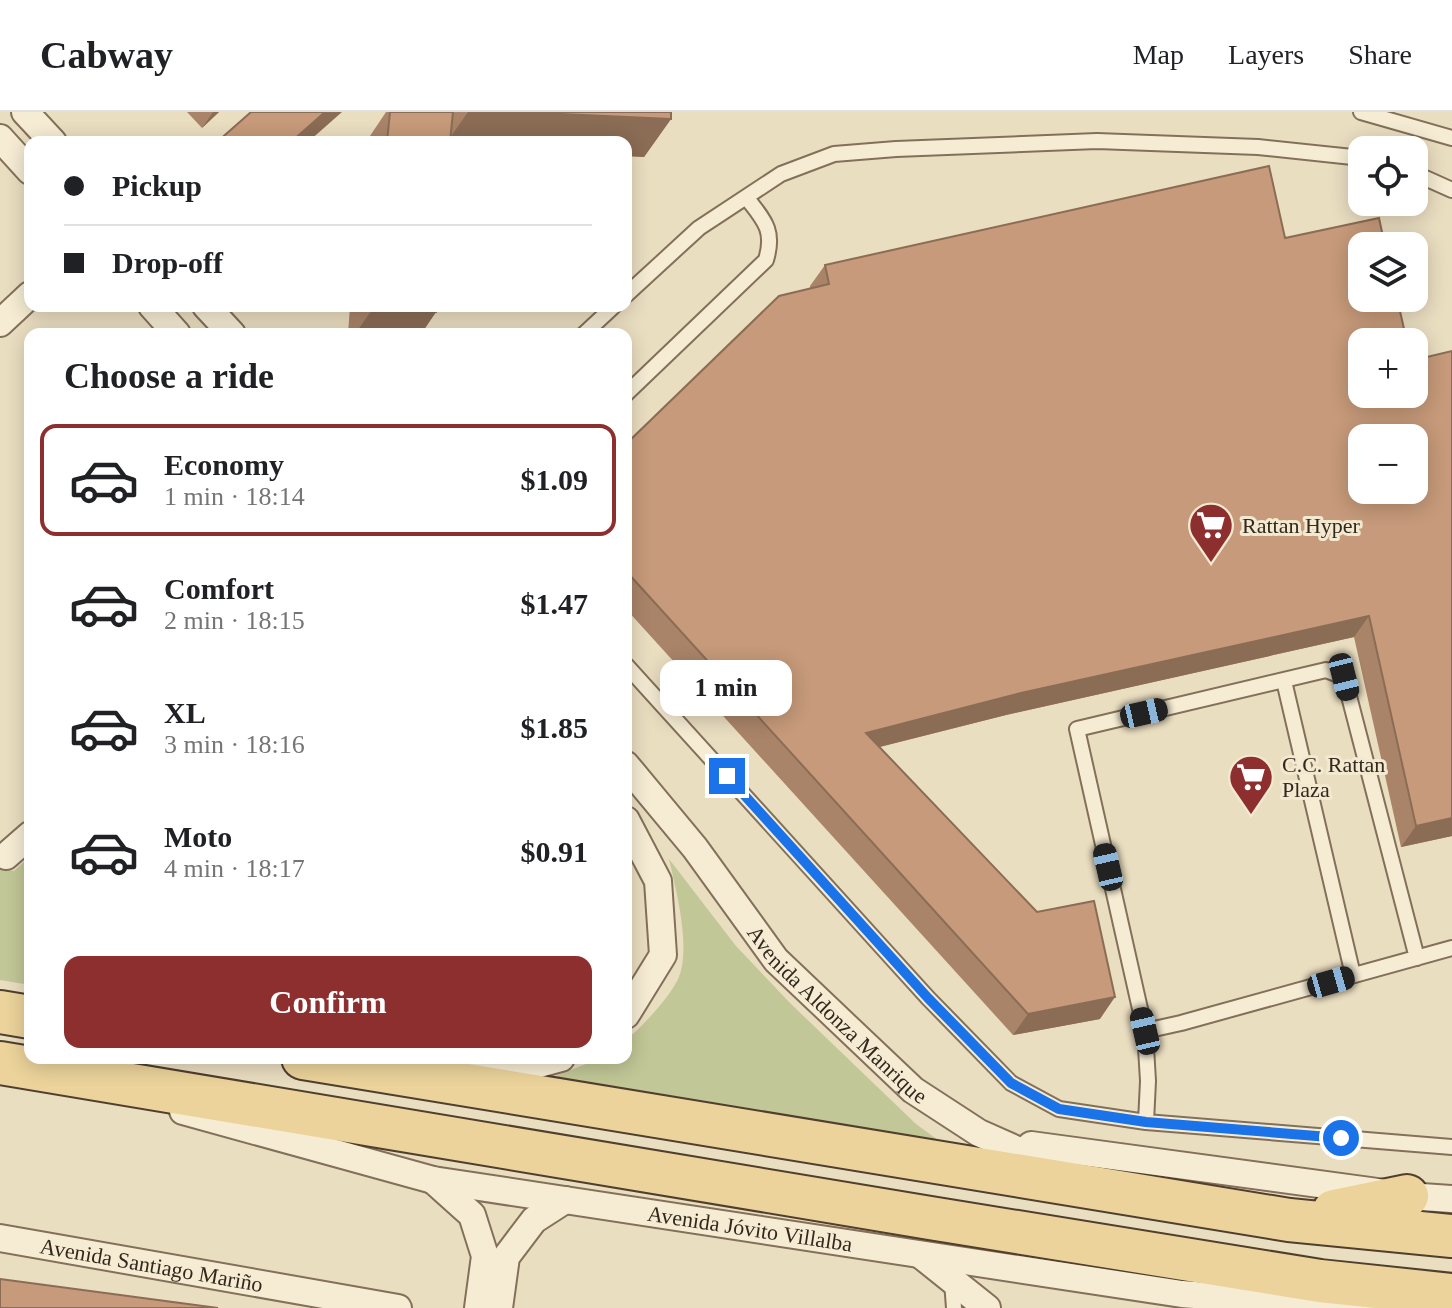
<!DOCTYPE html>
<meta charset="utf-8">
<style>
:root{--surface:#fff;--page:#f2f2f2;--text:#202124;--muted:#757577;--line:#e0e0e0;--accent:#8d2f2e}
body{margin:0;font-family:Georgia,serif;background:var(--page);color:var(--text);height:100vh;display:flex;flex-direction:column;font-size:30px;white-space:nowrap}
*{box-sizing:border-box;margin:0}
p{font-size:26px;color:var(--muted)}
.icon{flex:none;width:44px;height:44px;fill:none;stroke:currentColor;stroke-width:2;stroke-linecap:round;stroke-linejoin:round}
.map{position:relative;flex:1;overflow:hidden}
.side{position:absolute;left:24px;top:216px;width:608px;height:736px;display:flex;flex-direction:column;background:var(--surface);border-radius:16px;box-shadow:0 4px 20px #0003}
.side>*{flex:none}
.hud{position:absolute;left:24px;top:24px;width:608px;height:176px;border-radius:16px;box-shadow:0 4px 20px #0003;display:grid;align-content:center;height:176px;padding:0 40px;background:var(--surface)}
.buttons{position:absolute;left:1348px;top:24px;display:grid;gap:16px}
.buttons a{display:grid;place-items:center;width:80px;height:80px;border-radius:16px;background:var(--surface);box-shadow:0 4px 20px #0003;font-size:40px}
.end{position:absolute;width:36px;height:36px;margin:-18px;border:10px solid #1a73e8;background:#fff;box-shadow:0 0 0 4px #fff}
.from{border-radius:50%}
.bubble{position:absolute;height:56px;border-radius:16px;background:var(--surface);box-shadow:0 4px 20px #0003;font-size:26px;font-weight:700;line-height:56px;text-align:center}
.car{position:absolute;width:24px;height:48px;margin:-24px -12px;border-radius:10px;box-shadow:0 0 6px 2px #0007;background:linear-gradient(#222 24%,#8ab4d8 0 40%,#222 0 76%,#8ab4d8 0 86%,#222 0)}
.hud b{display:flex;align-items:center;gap:28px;height:76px;font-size:30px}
.hud b+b{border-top:2px solid var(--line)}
.hud i{width:20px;height:20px;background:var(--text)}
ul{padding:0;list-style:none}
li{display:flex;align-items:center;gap:24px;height:112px;margin:0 16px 12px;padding:0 24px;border:4px solid transparent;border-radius:16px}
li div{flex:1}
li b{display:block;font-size:30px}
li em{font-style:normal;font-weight:700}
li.active{border-color:var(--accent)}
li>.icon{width:72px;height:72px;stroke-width:1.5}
h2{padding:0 40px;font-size:36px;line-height:96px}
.action{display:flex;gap:16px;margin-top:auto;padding:16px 40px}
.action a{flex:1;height:92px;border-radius:16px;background:var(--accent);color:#fff;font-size:32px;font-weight:700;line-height:92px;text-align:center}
header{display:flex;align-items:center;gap:48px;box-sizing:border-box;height:112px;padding:0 40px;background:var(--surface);border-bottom:2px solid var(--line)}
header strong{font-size:38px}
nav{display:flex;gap:44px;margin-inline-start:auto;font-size:28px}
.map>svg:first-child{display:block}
.green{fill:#c1c796}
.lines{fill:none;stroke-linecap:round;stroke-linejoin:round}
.service-casing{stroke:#83705a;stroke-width:18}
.minor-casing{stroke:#83705a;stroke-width:30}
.primary-casing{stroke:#503e2e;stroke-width:46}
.service{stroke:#f6ecd4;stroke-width:14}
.minor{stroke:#f6ecd4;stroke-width:26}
.primary{stroke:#ecd39b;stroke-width:42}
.wall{fill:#aa8469}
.shaded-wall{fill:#8b6c55}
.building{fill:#c69a7a;stroke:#8b6c55;stroke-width:2;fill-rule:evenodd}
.route{stroke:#1a73e8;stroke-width:10}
.labels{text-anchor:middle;stroke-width:6;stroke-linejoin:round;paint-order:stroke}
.poi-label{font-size:22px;fill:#33281d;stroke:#f2e9d0;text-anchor:start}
.street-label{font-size:22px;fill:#33281d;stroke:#f2e9d0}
</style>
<header>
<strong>Cabway</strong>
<nav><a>Map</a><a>Layers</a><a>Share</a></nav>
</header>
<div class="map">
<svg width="1452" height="1196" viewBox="0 0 1452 1196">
<rect width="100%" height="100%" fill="#eadec1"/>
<path class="green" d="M30,744v129l-30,-5v-112l14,3z
M669,747l67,87 54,57 126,121 37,27 -415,-68 63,-25h25v-18c16,-13 45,-44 53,-63 12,-31 -3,-87 -10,-118z"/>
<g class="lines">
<g class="service-casing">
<path id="service" d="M1361,0l91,26
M1414,61l38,17
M626,183l73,-67 82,-54 53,-20 62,-5 201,-8 161,6 104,11
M584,222l30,-28
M626,282l140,-134c9,-30 -2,-40 -20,-63
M626,553l302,333 83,85 48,26 87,13 306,25
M1284,569l69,294
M1145,919l36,-8 271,-75
M1146,1010l2,-41 -3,-50 -68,-302 249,-59 18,7 73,281
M952,1169l2,27"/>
</g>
<g class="minor-casing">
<g id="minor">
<path d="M25,0l28,30"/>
<path d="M0,26l30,33"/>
<path d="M152,194l25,28"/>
<path d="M206,194l26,28"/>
<path d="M0,211l30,-28"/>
<path id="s1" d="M626,653l69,83 81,112 137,130 66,43 86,38"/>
<path d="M626,708l32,61 5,74 -37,60"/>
<path d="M6,744l24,-21"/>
<path d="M450,952l71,5 40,-11"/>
<path id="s2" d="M183,999l250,69 749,114 151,12 52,-1"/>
<path d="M1031,1033l376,51 45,3"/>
<path d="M433,1068l39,35 13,41 -7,52"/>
<path id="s3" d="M0,1126l398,70"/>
<path d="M922,1144l65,52"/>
<path d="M499,1196l7,-51 28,-37 31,-20"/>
</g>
</g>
<g class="primary-casing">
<path id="primary" d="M0,900l30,5
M303,946l986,162 163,16
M0,951l930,155 390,63 132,14
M1334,1099l73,-15"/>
</g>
<use href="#service" class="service"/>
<use href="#minor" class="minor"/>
<use href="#primary" class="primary"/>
</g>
<path class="wall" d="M187,0h32l-17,16z
M386,0h285v7l-27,38 -18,-1v-14h-260z
M1285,126l167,598 -51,11 -47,-210 -348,78 -126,32 220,272 -87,16 -387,-426v-165l184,-156v-2l15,-21z
M350,194h87l-1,6 -15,22h-73z"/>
<path class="shaded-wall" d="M213,0h6l-17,16z
M325,0h17l-34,30h-17z
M468,0h49l154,7 -27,38 -18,-1v-14h-179z
M374,195l62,5 -15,22h-66z
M1369,504l-15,21 -348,78 -155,39 15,-21 155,-40z
M1452,706v18l-51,11 15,-21z
M1115,885l-15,22 -87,16 15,-21z"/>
<path class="building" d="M251,0h74l-34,30h-74z
M390,0h63l-3,30h-63z
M517,0h154v7z
M1269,54l16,72 94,-20 6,28h-23v52h35l10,44h-45v52h52v-34l38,-9v467l-36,8 -47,-210 -348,77 -155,40 171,179 57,-11 21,96 -87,17 -402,-443v-127l153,-148 50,-12 -4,-19zM1362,326h52v52h-52z
M374,194h63l-1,6 -62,-5z
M0,1167l218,29h-218z"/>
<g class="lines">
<path class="route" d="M727,664l201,222 83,85 48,26 87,13 195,16"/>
</g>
<defs>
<g id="supermarket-pin" transform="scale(2.3)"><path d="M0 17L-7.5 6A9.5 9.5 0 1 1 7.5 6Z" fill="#8d2f2e" stroke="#f2e9d0"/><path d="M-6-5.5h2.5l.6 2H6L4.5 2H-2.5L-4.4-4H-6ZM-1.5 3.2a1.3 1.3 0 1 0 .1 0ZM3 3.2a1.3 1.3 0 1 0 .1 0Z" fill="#fff"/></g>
</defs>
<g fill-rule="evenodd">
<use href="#supermarket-pin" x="1211" y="413"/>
<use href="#supermarket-pin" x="1251" y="665"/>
</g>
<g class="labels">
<g class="poi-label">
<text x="1242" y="421">Rattan Hyper</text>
<text x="1282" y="660">C.C. Rattan<tspan x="1282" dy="25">Plaza</tspan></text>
</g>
<g class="street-label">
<text dy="8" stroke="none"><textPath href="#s1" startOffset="328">Avenida Aldonza Manrique</textPath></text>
<text dy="8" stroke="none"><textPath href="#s2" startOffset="580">Avenida Jóvito Villalba</textPath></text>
<text dy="8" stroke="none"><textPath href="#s3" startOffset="154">Avenida Santiago Mariño</textPath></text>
</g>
</g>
</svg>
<div class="buttons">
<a><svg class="icon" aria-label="locate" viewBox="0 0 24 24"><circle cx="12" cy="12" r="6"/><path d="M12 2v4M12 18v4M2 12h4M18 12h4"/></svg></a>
<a><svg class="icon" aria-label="layers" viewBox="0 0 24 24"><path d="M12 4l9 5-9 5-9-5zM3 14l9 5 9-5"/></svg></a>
<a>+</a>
<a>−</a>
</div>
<i class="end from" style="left:1341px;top:1026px"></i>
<i class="end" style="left:727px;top:664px"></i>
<div class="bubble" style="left:660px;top:548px;width:132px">1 min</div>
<i class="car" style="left:1344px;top:565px;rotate:166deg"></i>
<i class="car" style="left:1144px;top:601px;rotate:77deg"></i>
<i class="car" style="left:1108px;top:755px;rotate:347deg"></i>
<i class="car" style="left:1331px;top:870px;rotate:74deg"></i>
<i class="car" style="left:1145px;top:919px;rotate:347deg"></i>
<div class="hud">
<b><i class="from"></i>Pickup</b>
<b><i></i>Drop-off</b>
</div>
<section class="side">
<h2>Choose a ride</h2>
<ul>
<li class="active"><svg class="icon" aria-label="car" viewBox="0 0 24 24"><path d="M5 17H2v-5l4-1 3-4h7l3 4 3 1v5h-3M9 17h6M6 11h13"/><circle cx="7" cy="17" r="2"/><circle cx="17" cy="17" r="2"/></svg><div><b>Economy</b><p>1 min · 18:14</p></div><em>$1.09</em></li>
<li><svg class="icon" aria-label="car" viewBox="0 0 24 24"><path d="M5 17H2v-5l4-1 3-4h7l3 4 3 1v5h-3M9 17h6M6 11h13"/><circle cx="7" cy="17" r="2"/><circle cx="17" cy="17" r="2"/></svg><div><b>Comfort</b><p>2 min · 18:15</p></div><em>$1.47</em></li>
<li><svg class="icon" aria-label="car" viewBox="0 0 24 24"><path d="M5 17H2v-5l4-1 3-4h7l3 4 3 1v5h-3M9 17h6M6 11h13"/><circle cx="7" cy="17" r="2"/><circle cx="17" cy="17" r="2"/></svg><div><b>XL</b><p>3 min · 18:16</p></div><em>$1.85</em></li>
<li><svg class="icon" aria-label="car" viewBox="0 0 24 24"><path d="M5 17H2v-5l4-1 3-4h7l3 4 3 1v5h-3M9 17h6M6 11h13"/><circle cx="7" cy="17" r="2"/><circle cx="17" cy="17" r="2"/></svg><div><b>Moto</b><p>4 min · 18:17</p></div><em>$0.91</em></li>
</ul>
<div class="action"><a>Confirm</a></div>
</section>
</div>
